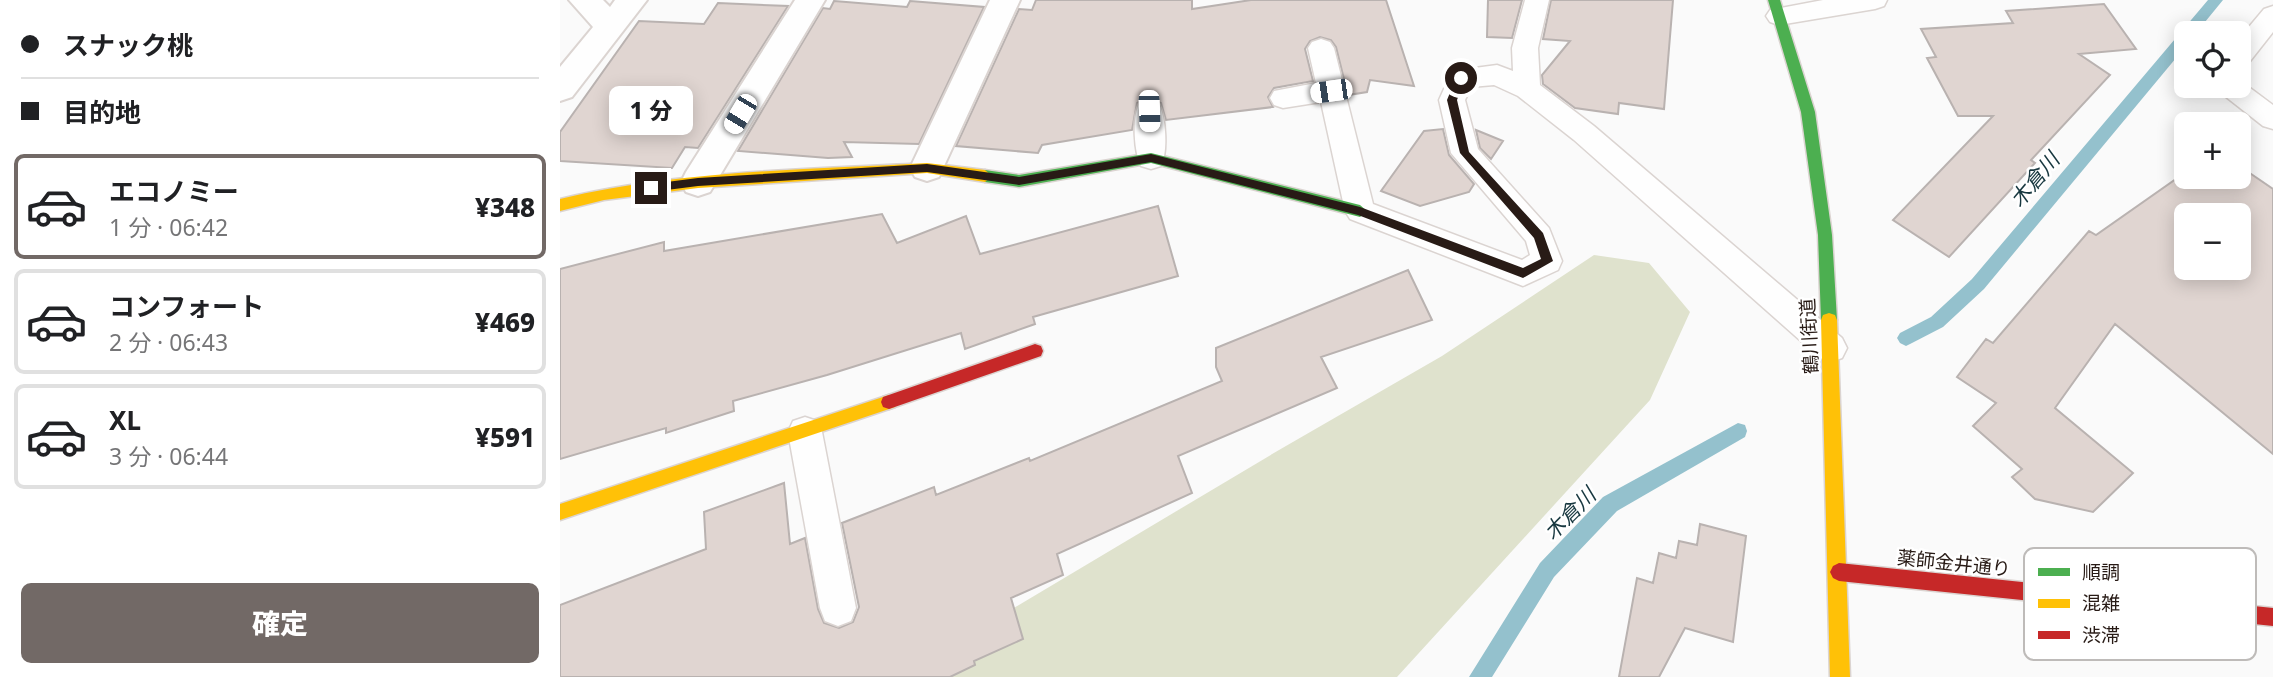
<!DOCTYPE html>
<html lang="ja">
<meta charset="utf-8">
<style>
:root{--surface:#fff;--page:#f6f6f6;--text:#202124;--muted:#757577;--line:#e0e0e0;--accent:#726966}
body{margin:0;font-family:"Noto Sans","Noto Sans JP",sans-serif;background:var(--page);color:var(--text);height:100vh;display:flex;flex-direction:column;font-size:26px;white-space:nowrap}
*{box-sizing:border-box;margin:0}
p{font-size:23px;color:var(--muted)}
.icon{flex:none;width:38px;height:38px;fill:none;stroke:currentColor;stroke-width:2;stroke-linecap:round;stroke-linejoin:round}
.map{position:relative;flex:1;overflow:hidden}
.sheet{display:flex;flex-direction:column;background:var(--surface);width:560px}
.sheet>*{flex:none}
.banner{display:grid;align-content:center;height:154px;padding:0 21px;background:var(--surface)}
.fabs{position:absolute;left:1614px;top:21px;display:grid;gap:14px}
.fabs a{display:grid;place-items:center;width:77px;height:77px;border-radius:10px;background:var(--surface);box-shadow:0 4px 18px #0003;font-size:35px}
.end{position:absolute;width:32px;height:32px;margin:-16px;border:9px solid #281b16;background:#fff;box-shadow:0 0 0 4px #fff}
.from{border-radius:50%}
.bubble{position:absolute;height:49px;border-radius:10px;background:var(--surface);box-shadow:0 4px 18px #0003;font-size:23px;font-weight:800;line-height:49px;text-align:center}
.car{position:absolute;width:21px;height:42px;margin:-21px -10px;border-radius:9px;box-shadow:0 0 5px 2px #0007;background:linear-gradient(#fff 24%,#345 0 40%,#fff 0 76%,#345 0 86%,#fff 0)}
.banner b{display:flex;align-items:center;gap:24px;height:66px;font-size:26px}
.banner b+b{border-top:2px solid var(--line)}
.banner i{width:18px;height:18px;background:var(--text)}
ul{padding:0;list-style:none}
li{display:flex;align-items:center;gap:21px;height:105px;margin:0 14px 10px;padding:0 7px;border:4px solid var(--line);border-radius:10px}
li div{flex:1}
li b{display:block;font-size:26px}
li em{font-style:normal;font-weight:800}
li.current{border-color:var(--accent)}
li>.icon{width:63px;height:63px;stroke-width:1.5}
.action{display:flex;gap:14px;margin-top:auto;padding:14px 21px}
.action a{flex:1;height:80px;border-radius:10px;background:var(--accent);color:#fff;font-size:28px;font-weight:800;line-height:80px;text-align:center}
main{display:flex;flex:1;min-height:0}
.map>svg:first-child{display:block}
.green{fill:#dfe2cd}
.lines{fill:none;stroke-linecap:round;stroke-linejoin:round}
.stream{fill:#94c1cd;fill-rule:evenodd}
.building{fill:#e0d5d1;stroke:#b9b2b0;stroke-width:2;fill-rule:evenodd}
.lane-casing{stroke:#dbd4d1;stroke-width:3}
.street-casing{stroke:#dbd4d1;stroke-width:4}
.fast-casing{stroke:#dbd4d1;stroke-width:3}
.slow-casing{stroke:#dbd4d1;stroke-width:3}
.jam-casing{stroke:#dbd4d1;stroke-width:3}
.lane{fill:#fefefe;fill-rule:evenodd}
.street{fill:#fefefe;fill-rule:evenodd}
.fast{fill:#4caf50;fill-rule:evenodd}
.slow{fill:#ffc107;fill-rule:evenodd}
.jam{fill:#c62828;fill-rule:evenodd}
.route{fill:#281b16}
.labels{text-anchor:middle;stroke-width:5;stroke-linejoin:round;paint-order:stroke}
.street-label{font-size:19px;fill:#281b16;stroke:#fff}
.water-label{font-size:21px;font-style:italic;fill:#17373f;stroke:#fff}
.key{fill:#fff;stroke:#bebbb9;stroke-width:2}
.key-label{font-size:19px;fill:#281b16}
</style>
<main>
<section class="sheet">
<div class="banner">
<b><i class="from"></i>スナック桃</b>
<b><i></i>目的地</b>
</div>
<ul>
<li class="current"><svg class="icon" aria-label="car" viewBox="0 0 24 24"><path d="M5 17H2v-5l4-1 3-4h7l3 4 3 1v5h-3M9 17h6M6 11h13"/><circle cx="7" cy="17" r="2"/><circle cx="17" cy="17" r="2"/></svg><div><b>エコノミー</b><p>1 分 · 06:42</p></div><em>¥348</em></li>
<li><svg class="icon" aria-label="car" viewBox="0 0 24 24"><path d="M5 17H2v-5l4-1 3-4h7l3 4 3 1v5h-3M9 17h6M6 11h13"/><circle cx="7" cy="17" r="2"/><circle cx="17" cy="17" r="2"/></svg><div><b>コンフォート</b><p>2 分 · 06:43</p></div><em>¥469</em></li>
<li><svg class="icon" aria-label="car" viewBox="0 0 24 24"><path d="M5 17H2v-5l4-1 3-4h7l3 4 3 1v5h-3M9 17h6M6 11h13"/><circle cx="7" cy="17" r="2"/><circle cx="17" cy="17" r="2"/></svg><div><b>XL</b><p>3 分 · 06:44</p></div><em>¥591</em></li>
</ul>
<div class="action"><a>確定</a></div>
</section>
<div class="map">
<svg width="1713" height="677" viewBox="0 0 1713 677">
<rect width="100%" height="100%" fill="#fafafa"/>
<path class="green" d="M1034,255l55,8 41,49 -40,88 -253,277h-499l381,-227 163,-94z"/>
<g class="lines">
<path class="stream" d="M1648,0h15l-27,33h-10v13l-202,243 -41,38 -31,16 -6,3 -6,-3 -3,-5 3,-5 31,-16 41,-38z
M1178,423l7,2 2,6 -2,6 -128,74 -63,66 -62,100h-23l71,-114 63,-66z"/>
</g>
<path class="building" d="M476,0h156v9l59,-9h135l28,86 -44,-6 -3,12 -19,3 -12,-48 -5,-7 -11,-3 -10,4 -5,8 8,32 -39,7 -6,9 5,10 -107,13 -5,-17 -13,-5 -11,5 -5,27 -90,15 -4,8 -82,-7 63,-137 13,1z
M928,0h34l-10,38 -25,-1z
M991,0h122l-9,109 -45,-6 -1,11 -43,-6 -32,-24 -1,-9 28,-34 -27,-2z
M274,1l73,6 3,-6 74,6 -65,137 -75,-2 8,15 -24,1 -90,-7 85,-143 7,1z
M158,3l70,3 -90,142 -13,-1 -13,21 -112,-7v-29l79,-111 65,3z
M1544,4l32,45 -57,5 31,21 -79,85 4,3 -86,94 -56,-37 100,-104h-35l-31,-58 9,-1 -15,-28 92,-6 -7,-12z
M883,129l6,26 25,29 -5,8 -49,14 -39,-15 43,-60z
M916,130l27,11 -12,18 -11,-11z
M1678,165l35,24v265l-158,-130 -60,84 78,65 -40,39 -58,-13 -23,-22 10,-8 -49,-43 23,-23 -39,-26 29,-38 7,4 96,-112 7,4 90,-63v5h52zM1626,215h52v53h-52z
M598,206l20,70 -145,41 2,7 -70,25 -4,-16 -134,42 -94,26 1,10 -68,22v-5l-106,31v-190l104,-27v9l218,-37 15,29 69,-27 14,38z
M848,270l24,50 -111,37 16,31 -159,68 14,37 -135,61 6,21 -52,23 12,41 -49,22 1,4 -25,12h-390v-72l146,-56 -2,-37 80,-29 6,61 15,-6 13,71 6,14 15,5 14,-6 6,-15 -17,-84 92,-36 2,8 93,-37 1,3 192,-80 -6,-14v-19z
M1140,524l46,12 -13,106 -48,-14 -26,49h-40l18,-99 16,5 6,-30 17,5 3,-17 18,4z"/>
<g class="lines">
<g class="lane-casing">
<path id="lane" d="M965,0h24l-11,48 2,37 54,41 248,212 5,10 -5,10 -11,4 -11,-4 -246,-218 -56,-44 -24,-11 -23,2 -6,13 13,49 71,79 13,33 -4,9 -35,16 -173,-67 -5,-8 -24,-109 -38,6 -9,-3 -4,-7 4,-7 42,-8 -8,-35 4,-6 9,-3 9,3 4,6 39,156 149,56 8,-5 -4,-14 -75,-88 -12,-53 13,-29 45,-6 16,6 -1,-23z
M1263,0h64l-3,6 -9,3 -96,16 -9,-3 -4,-6 4,-6z
M1713,6v26l-26,33 -9,2v-27l26,-31z
M1678,79l35,26v24l-10,-3 -42,-33 -4,-7h21z
M589,101l10,3c7,14 9,48 2,62l-10,3 -10,-3c-7,-14 -9,-48 -2,-62z
M245,417l12,4 5,11 34,176 -5,13 -13,5 -13,-5 -5,-13 -32,-176 5,-11z"/>
</g>
<g class="street-casing">
<path id="street" d="M9,0h34l7,7 5,-7h32l-75,97 -12,4v-34l33,-40z
M235,0h30l-115,192 -12,4 -12,-4 -5,-10 5,-10z
M430,0h30l-81,177 -12,4 -12,-4 -5,-9z"/>
</g>
<g class="fast-casing">
<path id="fast" d="M1208,0h12l35,112 17,123 5,85 -2,5h-12l-2,-5 -3,-85 -17,-123z
M591,153l209,52 7,6 -7,6 -209,-54 -132,24 -34,-5 -7,-6 7,-6 34,5z"/>
</g>
<g class="slow-casing">
<path id="slow" d="M367,163l58,7 7,6 -7,6 -58,-9 -229,15 -94,12 -44,11v-12c119,-29 245,-29 367,-36z
M1269,313l6,2 2,5 13,357h-20l-9,-357 2,-5z
M329,395l6,2 2,5 -2,5 -335,113v-16z"/>
</g>
<g class="jam-casing">
<path id="jam" d="M475,344l6,2 2,5 -2,5 -152,53 -6,-2 -2,-5 2,-5z
M1279,563l434,45v18l-434,-45 -6,-3 -3,-6 3,-6z"/>
</g>
<use href="#lane" class="lane"/>
<use href="#street" class="street"/>
<use href="#fast" class="fast"/>
<use href="#slow" class="slow"/>
<use href="#jam" class="jam"/>
</g>
<path class="route" d="M901,75l4,3 -8,22 12,52 74,81 10,28 -30,17 -165,-63 -207,-53 -132,23 -92,-13 -229,14 -47,6 -5,-4 5,-4 47,-6 229,-14 92,13 132,-23 209,53 163,61 18,-9 -7,-21 -74,-85 -13,-53 9,-22z"/>
<g class="labels">
<g class="street-label">
<text transform="translate(1249 336) rotate(-93)" y="7">鶴川街道</text>
<text transform="translate(1394 563) rotate(6)" y="7">薬師金井通り</text>
</g>
<g class="water-label">
<text transform="translate(1475 180) rotate(-50)" y="7">木倉川</text>
<text transform="translate(1010 514) rotate(-45)" y="7">木倉川</text>
</g>
</g>
<rect x="1464" y="548" width="232" height="112" rx="10" class="key"/>
<rect x="1478" y="568" width="32" height="8" fill="#4caf50"/>
<rect x="1478" y="599" width="32" height="9" fill="#ffc107"/>
<rect x="1478" y="631" width="32" height="8" fill="#c62828"/>
<g class="key-label">
<text x="1522" y="579">順調</text>
<text x="1522" y="610">混雑</text>
<text x="1522" y="642">渋滞</text>
</g>
</svg>
<div class="fabs">
<a><svg class="icon" aria-label="locate" viewBox="0 0 24 24"><circle cx="12" cy="12" r="6"/><path d="M12 2v4M12 18v4M2 12h4M18 12h4"/></svg></a>
<a>+</a>
<a>−</a>
</div>
<i class="end from" style="left:901px;top:78px"></i>
<i class="end" style="left:91px;top:188px"></i>
<div class="bubble" style="left:49px;top:86px;width:84px">1 分</div>
<i class="car" style="left:771px;top:91px;rotate:262deg"></i>
<i class="car" style="left:589px;top:111px;rotate:178deg"></i>
<i class="car" style="left:180px;top:114px;rotate:211deg"></i>
</div>
</main>
